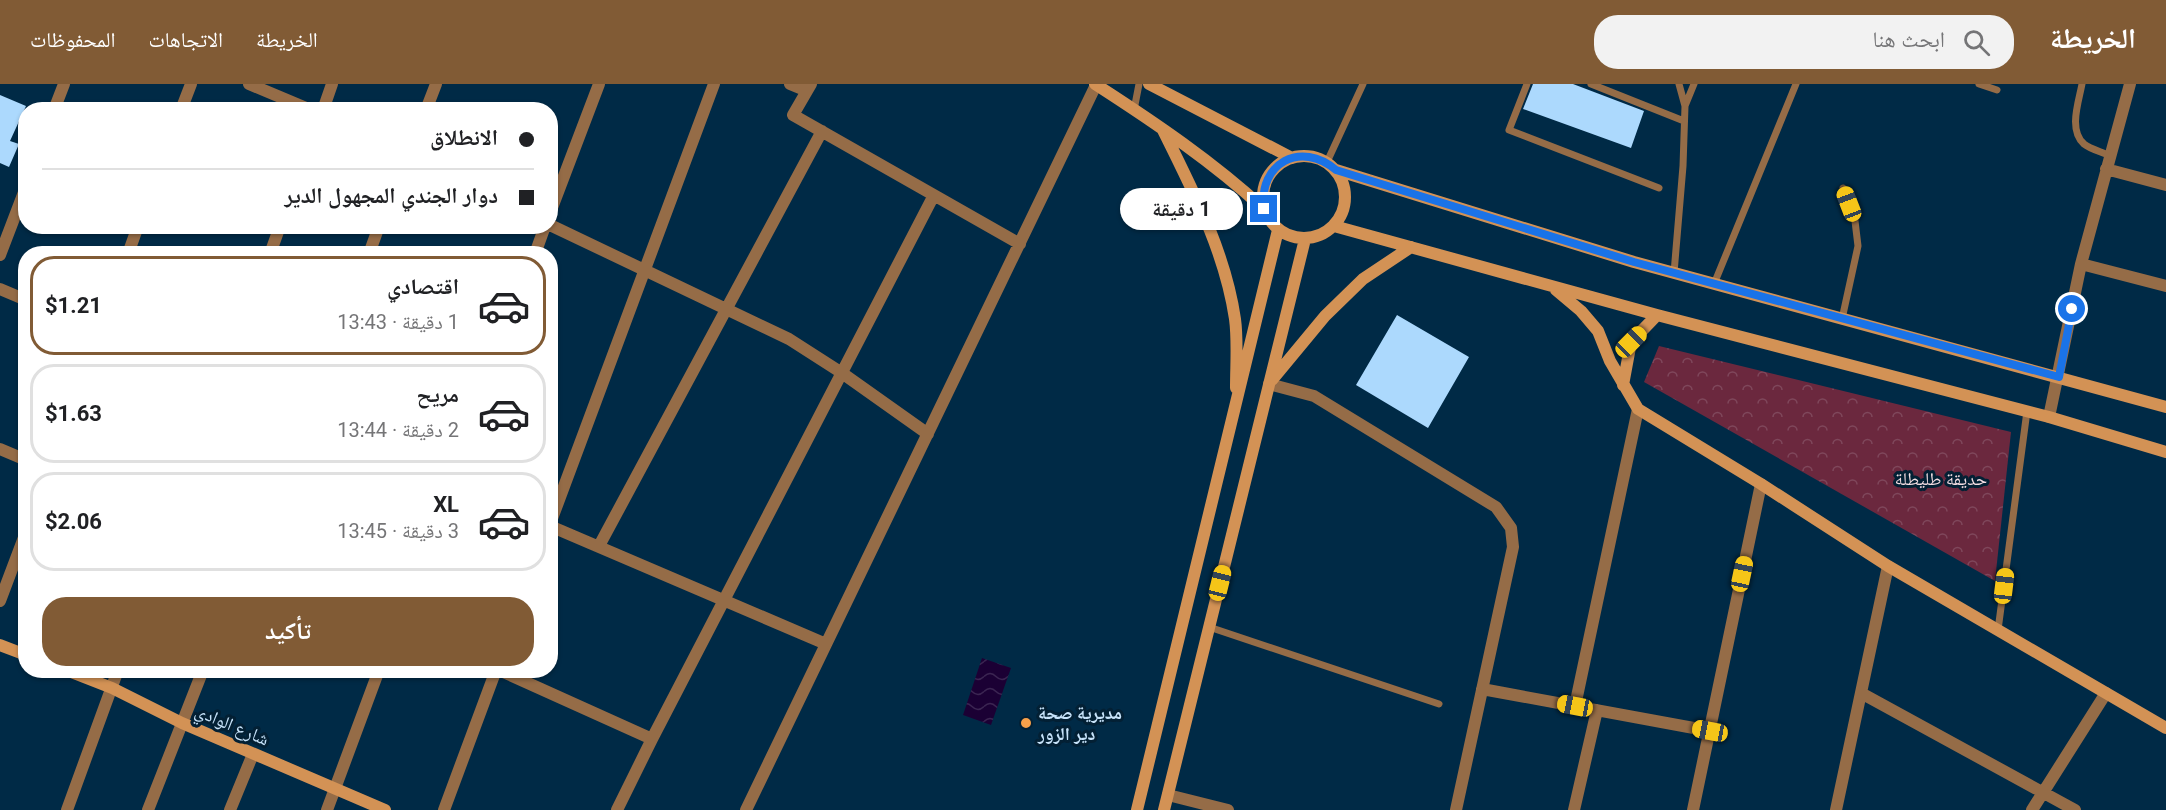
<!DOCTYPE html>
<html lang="ar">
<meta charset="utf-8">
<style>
:root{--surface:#fff;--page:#f2f2f2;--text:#202124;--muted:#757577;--line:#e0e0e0;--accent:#815b35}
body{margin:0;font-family:Roboto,"Noto Naskh Arabic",sans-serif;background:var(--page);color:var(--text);direction:rtl;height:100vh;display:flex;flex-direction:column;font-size:22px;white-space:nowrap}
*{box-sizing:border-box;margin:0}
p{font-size:20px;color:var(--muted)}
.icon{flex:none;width:33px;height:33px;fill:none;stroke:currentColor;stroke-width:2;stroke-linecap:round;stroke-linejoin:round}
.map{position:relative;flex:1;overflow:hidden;direction:ltr}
.details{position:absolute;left:18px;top:162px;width:540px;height:432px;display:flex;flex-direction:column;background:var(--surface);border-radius:24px;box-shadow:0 2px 4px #0004;direction:rtl}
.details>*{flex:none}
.banner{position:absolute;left:18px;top:18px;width:540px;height:132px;border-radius:24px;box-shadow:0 2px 4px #0004;direction:rtl;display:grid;align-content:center;height:132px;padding:0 24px;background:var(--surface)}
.end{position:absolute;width:27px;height:27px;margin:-14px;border:8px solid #1a73e8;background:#fff;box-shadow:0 0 0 3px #fff}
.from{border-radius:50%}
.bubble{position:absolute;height:42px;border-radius:21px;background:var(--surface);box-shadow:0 2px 4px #0004;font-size:20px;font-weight:700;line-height:42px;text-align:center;direction:rtl}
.car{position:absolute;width:18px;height:36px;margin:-18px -9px;border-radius:8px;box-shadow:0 0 4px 2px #0007;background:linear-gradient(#f5c518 24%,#345 0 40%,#f5c518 0 76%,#345 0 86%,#f5c518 0)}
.banner b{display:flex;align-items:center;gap:21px;height:57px;font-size:22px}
.banner b+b{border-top:2px solid var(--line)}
.banner i{width:15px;height:15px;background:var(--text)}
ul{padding:10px 0 0;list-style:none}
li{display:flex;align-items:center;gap:18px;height:99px;margin:0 12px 9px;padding:0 12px;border:3px solid var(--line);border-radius:24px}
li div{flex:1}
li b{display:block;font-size:22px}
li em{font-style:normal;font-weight:700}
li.active{border-color:var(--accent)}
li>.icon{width:54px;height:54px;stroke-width:1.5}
.primary-button{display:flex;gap:12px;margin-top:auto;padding:12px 24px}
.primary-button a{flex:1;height:69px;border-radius:24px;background:var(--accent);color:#fff;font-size:24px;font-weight:700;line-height:69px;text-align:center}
header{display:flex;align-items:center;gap:36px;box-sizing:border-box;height:84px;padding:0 30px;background:var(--accent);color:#fff}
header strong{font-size:28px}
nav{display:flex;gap:33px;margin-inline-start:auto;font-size:21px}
.search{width:420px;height:54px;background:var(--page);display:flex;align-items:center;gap:15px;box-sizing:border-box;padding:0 21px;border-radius:24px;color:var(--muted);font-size:22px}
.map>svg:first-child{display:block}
.forest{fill:url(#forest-crowns)}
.water{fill:url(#water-waves)}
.building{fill:#acd9fd}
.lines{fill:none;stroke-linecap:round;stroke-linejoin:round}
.lane{stroke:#956c47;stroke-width:7}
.street{stroke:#956c47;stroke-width:12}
.secondary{stroke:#d39255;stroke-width:12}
.route{stroke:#1a73e8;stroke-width:8}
.poi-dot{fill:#f8a14a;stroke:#032034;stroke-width:2}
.labels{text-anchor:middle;stroke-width:6;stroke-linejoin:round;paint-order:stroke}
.park-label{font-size:18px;fill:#f4dde2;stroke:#032034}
.poi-label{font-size:18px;font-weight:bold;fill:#c8e4fb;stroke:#032034;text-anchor:start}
.street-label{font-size:18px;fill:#c8e4fb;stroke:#032034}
</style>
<header>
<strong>الخريطة</strong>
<div class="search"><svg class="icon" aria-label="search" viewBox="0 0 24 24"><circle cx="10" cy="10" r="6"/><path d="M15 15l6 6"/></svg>ابحث هنا</div>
<nav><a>الخريطة</a><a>الاتجاهات</a><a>المحفوظات</a></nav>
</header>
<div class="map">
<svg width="2166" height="726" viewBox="0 0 2166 726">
<defs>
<pattern id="forest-crowns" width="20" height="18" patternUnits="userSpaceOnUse" patternTransform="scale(1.5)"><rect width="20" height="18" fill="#6b283e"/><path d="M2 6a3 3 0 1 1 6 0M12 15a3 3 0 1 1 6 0" fill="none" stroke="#7f475b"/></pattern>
<pattern id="water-waves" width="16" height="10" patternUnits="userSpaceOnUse" patternTransform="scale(1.5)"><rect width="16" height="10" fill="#1b0034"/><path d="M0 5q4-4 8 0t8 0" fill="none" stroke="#3b2552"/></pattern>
</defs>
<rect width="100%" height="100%" fill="#002a46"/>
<path class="forest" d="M1659,262l352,86 -16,149 -351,-199z"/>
<path class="water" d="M982,574l29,10 -20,57 -28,-10z"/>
<path class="building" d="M1533,0h40l71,27 -13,37 -108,-39z
M0,11l26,11 -16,35 9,3 -10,23 -9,-4z
M1397,231l72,42 -41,71 -72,-43z"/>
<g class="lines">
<path class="lane" d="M1527,0l-18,46 150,58
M1591,0l93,37
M1979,0l18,6
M2082,0c-3,17 -14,46 2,60 6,5 18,8 26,12
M1685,22l9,-22
M1134,26l5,-26
M1327,78l36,-78
M1674,189l9,-107 2,-60 -6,-22
M1714,200l82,-200
M1842,235l16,-73 -3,-25 -12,-33
M1209,543l230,77
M1998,546l29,-219"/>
<path class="street" d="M249,0l62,26
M790,0l17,7
M811,0l-18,31 227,129
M54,26l10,-26
M181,26l10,-26
M323,26l9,-26
M426,26l10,-26
M2106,85l60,16
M550,129l49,-129
M550,141l239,114 53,34 86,61
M128,170l10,-28
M270,170l10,-28
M369,170l10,-28
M535,170l10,-28
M0,171l26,-68
M2081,180l85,22
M0,205l26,11
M1269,300l45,12 182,111 15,21 2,19 -57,263
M2049,333l32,-153 49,-180
M0,365l26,11
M550,440l164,-440
M550,442l276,118
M599,462l223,-415
M0,517l26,-69
M499,586l153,69
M1482,605l228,42
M1861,609l214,117
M1575,622l63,-297
M1168,711l60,15
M67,726l51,-140
M148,726l55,-140
M230,726l23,-56
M327,726l52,-140
M444,726l52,-140
M617,726l35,-71 282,-544
M746,726l350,-725
M1574,726l23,-100
M1693,726l68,-326
M1836,726l52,-244
M2032,726l74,-117"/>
<path class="secondary" d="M1095,0c59,38 118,78 169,125
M1149,0l143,74
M1163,46c30,61 62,121 72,189 3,22 1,46 1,69
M1263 113a41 41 0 1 1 82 0a41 41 0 1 1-82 0Z
M1336,86l298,92 532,145
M1334,142l323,89 392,102 117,35
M1556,206l25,21 17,20 12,30 28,48 123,75 127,82 278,162
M1272,296l53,-64 38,-37 48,-32
M1623,301l8,-43 26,-27
M0,561l26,10
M66,586l46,18 70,35 203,87
M1137,726l141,-580
M1164,726l141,-571"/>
</g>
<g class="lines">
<path class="route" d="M1264,125c-6,-46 37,-69 72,-39l298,92 425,115 13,-68"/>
</g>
<circle class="poi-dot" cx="1026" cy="639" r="6"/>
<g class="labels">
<g class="park-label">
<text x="1941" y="401">حديقة طليطلة</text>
</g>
<g class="poi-label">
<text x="1038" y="635">مديرية صحة<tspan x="1038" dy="21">دير الزور</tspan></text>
</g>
<g class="street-label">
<text transform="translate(232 641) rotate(23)" y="6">شارع الوادي</text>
</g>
</g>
</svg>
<i class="end from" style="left:2072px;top:225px"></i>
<i class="end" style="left:1264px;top:125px"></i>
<div class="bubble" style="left:1120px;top:104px;width:123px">1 دقيقة</div>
<i class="car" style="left:1849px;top:120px;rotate:339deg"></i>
<i class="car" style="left:1631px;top:258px;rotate:45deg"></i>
<i class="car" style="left:1742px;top:490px;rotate:12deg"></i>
<i class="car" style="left:1220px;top:499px;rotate:14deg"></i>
<i class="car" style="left:2004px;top:502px;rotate:7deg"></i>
<i class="car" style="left:1575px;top:622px;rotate:281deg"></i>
<i class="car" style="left:1710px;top:647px;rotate:281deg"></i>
<div class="banner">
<b><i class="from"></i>الانطلاق</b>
<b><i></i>دوار الجندي المجهول الدير</b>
</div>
<section class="details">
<ul>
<li class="active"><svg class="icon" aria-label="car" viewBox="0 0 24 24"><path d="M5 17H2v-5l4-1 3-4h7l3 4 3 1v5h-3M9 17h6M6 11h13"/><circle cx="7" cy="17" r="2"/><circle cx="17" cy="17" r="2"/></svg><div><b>اقتصادي</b><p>1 دقيقة · 13:43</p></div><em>$1.21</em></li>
<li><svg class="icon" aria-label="car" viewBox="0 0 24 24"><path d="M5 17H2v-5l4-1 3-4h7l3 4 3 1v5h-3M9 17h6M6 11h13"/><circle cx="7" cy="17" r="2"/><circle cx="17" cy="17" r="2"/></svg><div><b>مريح</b><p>2 دقيقة · 13:44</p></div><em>$1.63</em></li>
<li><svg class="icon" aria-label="car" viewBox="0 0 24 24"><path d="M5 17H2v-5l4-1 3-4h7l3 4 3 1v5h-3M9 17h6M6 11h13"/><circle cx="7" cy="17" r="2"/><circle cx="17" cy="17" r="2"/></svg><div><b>XL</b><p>3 دقيقة · 13:45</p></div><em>$2.06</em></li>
</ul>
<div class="primary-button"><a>تأكيد</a></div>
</section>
</div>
